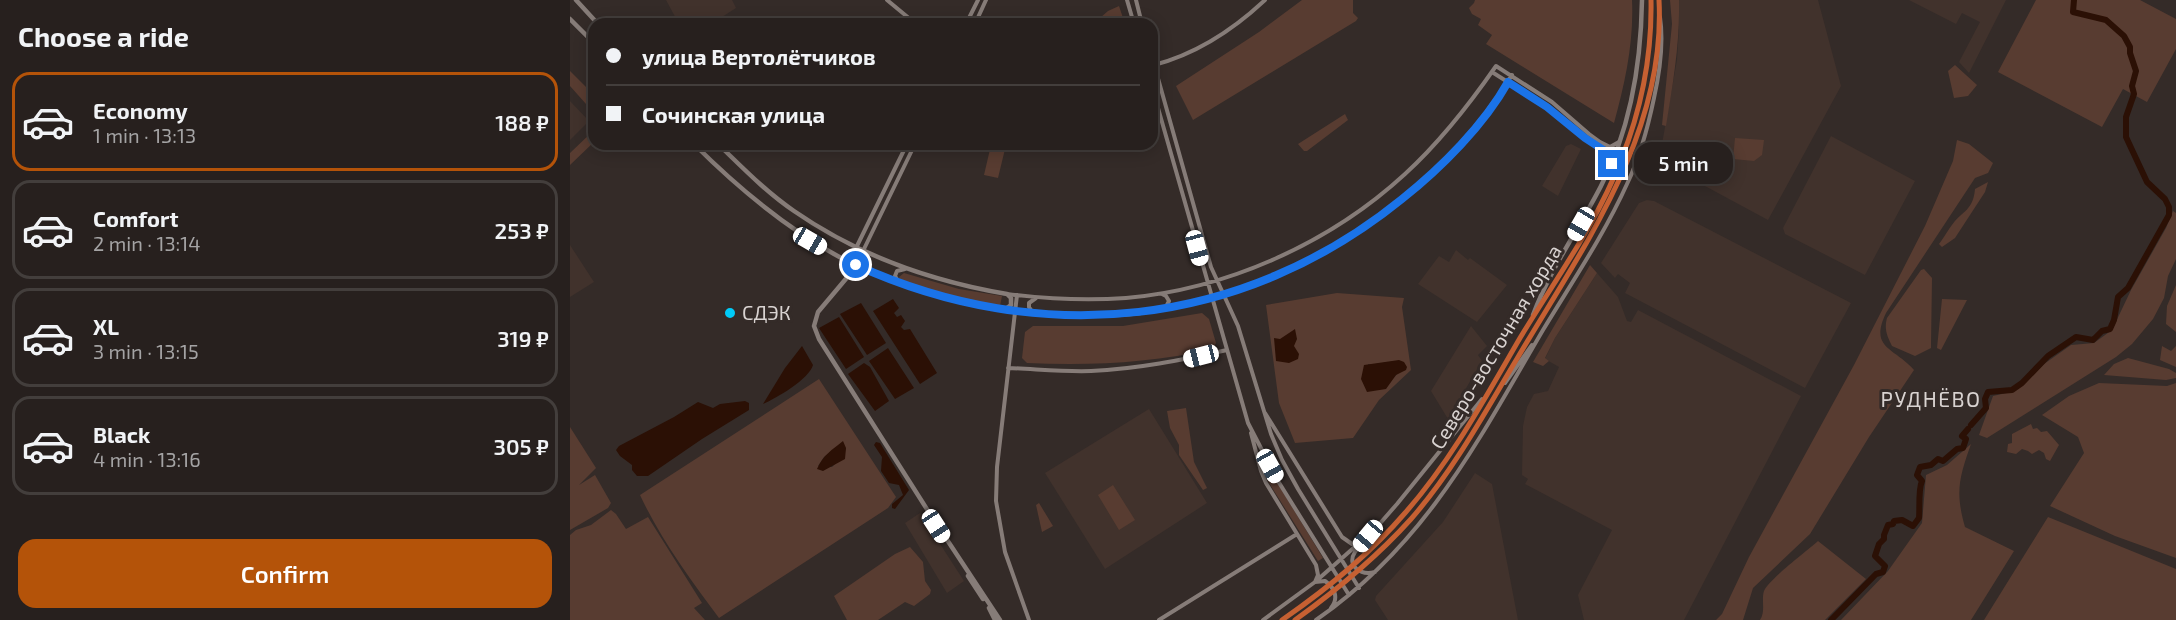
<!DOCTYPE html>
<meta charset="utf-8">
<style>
:root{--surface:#27201e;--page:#2f2827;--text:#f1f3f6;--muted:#a4a3a4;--line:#433e3c;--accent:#b45309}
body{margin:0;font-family:"Exo 2",sans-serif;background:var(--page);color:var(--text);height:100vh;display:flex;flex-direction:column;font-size:22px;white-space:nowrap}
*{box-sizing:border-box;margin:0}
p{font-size:20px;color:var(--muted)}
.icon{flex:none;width:33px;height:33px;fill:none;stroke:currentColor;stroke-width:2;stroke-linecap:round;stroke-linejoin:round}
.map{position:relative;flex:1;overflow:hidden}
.drawer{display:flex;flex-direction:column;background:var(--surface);width:570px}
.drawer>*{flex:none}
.banner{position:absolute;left:18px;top:18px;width:570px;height:132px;border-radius:18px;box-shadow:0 3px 15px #0003,0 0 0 2px var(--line);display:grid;align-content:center;height:132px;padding:0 18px;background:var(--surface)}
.end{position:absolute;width:27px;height:27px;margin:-14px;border:8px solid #1a73e8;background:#fff;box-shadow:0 0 0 3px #fff}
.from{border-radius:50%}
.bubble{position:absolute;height:42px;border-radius:18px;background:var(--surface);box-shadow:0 3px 15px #0003,0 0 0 2px var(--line);font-size:20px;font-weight:600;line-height:42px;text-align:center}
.car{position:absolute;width:18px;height:36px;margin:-18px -9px;border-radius:8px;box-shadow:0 0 4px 2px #0007;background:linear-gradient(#fff 24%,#345 0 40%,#fff 0 76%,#345 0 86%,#fff 0)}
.banner b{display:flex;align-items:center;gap:21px;height:57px;font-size:22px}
.banner b+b{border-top:2px solid var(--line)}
.banner i{width:15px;height:15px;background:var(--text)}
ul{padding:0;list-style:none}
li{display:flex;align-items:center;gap:18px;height:99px;margin:0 12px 9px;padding:0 6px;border:3px solid var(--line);border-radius:18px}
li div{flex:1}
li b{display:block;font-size:22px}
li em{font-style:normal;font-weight:600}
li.on{border-color:var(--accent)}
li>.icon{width:54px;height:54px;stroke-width:1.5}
h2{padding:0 18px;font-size:27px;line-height:72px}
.cta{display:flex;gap:12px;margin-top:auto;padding:12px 18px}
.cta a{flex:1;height:69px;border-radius:18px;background:var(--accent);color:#fff;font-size:24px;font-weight:600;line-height:69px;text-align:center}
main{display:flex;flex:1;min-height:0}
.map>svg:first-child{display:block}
.built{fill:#41322c}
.green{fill:#583c31;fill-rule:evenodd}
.water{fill:#2b1005}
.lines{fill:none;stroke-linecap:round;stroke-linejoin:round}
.river{stroke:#2b1005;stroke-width:6}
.tertiary{stroke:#867c78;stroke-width:4}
.secondary{stroke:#867c78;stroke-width:4.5}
.trunk{stroke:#c66032;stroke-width:5}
.route{stroke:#1a73e8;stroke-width:8}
.poi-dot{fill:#00cbf8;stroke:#342b28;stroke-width:2}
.labels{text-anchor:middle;stroke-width:6;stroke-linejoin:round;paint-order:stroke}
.poi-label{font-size:20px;fill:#d9d3d1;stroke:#342b28;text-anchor:start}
.street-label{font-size:20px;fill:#d9d3d1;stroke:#342b28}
.neighbourhood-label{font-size:21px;letter-spacing:1.5px;fill:#d9d3d1;stroke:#342b28}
</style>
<main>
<section class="drawer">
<h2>Choose a ride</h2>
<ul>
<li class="on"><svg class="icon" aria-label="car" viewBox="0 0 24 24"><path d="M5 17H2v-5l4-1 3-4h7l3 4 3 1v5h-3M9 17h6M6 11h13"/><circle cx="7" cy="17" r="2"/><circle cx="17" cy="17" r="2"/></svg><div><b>Economy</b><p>1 min · 13:13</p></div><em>188 ₽</em></li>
<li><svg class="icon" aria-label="car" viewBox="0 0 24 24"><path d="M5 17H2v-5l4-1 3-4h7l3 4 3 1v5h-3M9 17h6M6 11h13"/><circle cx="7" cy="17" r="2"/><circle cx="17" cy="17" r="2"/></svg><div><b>Comfort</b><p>2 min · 13:14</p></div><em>253 ₽</em></li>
<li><svg class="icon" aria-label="car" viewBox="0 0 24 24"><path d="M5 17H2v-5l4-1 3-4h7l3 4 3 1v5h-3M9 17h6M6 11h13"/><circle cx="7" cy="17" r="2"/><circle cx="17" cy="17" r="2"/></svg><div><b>XL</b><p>3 min · 13:15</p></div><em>319 ₽</em></li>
<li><svg class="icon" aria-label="car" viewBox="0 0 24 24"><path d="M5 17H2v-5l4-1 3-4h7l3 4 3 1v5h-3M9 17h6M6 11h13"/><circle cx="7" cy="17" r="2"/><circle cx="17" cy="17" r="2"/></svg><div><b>Black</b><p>4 min · 13:16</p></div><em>305 ₽</em></li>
</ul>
<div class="cta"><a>Confirm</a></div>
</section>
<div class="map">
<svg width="1606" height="620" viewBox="0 0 1606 620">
<rect width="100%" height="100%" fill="#342b28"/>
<path class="built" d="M96,0h66l4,8 -25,16h-32z
M1109,0h139l23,86 -73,134 -102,-55 -6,-10 17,-95 2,-32z
M1339,0h97l-37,73 -10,-11 21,-40 -18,-9 -6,11z
M0,101l19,20 -19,19z
M1261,136l84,45 -50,94 -80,-41 -2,-6z
M1001,144l10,5 -23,47 -16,-10 24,-40z
M1077,200l7,1 197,102 -46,85 -180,-95 5,-10 -12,-9 -3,4 -14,-15 38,-60z
M0,245l24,37 -24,15z
M886,250l12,10 2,-2 37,27 -30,37 -59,-38 21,-28 10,6z
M1027,273l21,24 9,24 4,1 7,-12 163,86 -117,224h-100l-6,-25 34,-65 -87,-46 3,-5 -6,-4 1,-49 4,-19 7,-13 14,-3 11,-24 -14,-8 10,-21z
M901,326l16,20 -9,9 4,6 -34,58 -17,-28z
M579,409l58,94 -102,66 -60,-96z
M905,473l17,11 26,136h-130l-13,-20 1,-4 67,-74z
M350,513l44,68 -17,12 -42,-70z"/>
<path class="green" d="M732,0h51v13l5,5 -2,3 -163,99 -17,-34 83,-54z
M905,0h157c2,42 -7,83 -18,123l-128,-79 6,-9 -14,-10 3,-6 -9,-5 -3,-6 5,-5z
M1100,0h9c1,43 -6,84 -13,126l-4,-1 10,-101z
M1466,0h104l36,19v30l-29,53 -24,-13 -21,38 -104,-55z
M549,6l6,18h-32l15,-13z
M1385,65l22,20 -9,11 -14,2 -6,-27z
M0,71l24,24 -8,9 -16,-18z
M775,114l3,6 -41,31h-3l-6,-7z
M23,131l1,11 -24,23v-12z
M1165,138l29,2 -2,15 -8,6 -21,-2z
M1387,140l12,4 24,19 -5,10 -13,5 -89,135c-17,36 8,34 28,57l-45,67 -59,97 -57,54 -10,32h-27l6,-6 27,-57 105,-192 71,-139 28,-65z
M421,145l14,4 -7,29 -14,-3z
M1418,182l-3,10 -30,46 -13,9 -3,-3c7,-9 13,-22 22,-29 9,-7 13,-14 14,-26z
M1603,211l3,2v46l-8,17 -4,22 -11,21 -21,25 -16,13 -129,81 -8,-3 14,-39 22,-5 29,-27 27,-19 23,-2 18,-13 19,-40 35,-62z
M1020,265l7,8 -42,65 -10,20 4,3 -6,5 -10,-4z
M1354,269l8,9 -1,67v3l-16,8 -23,-10c-5,-10 -8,-17 -5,-28l34,-48z
M334,273l55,16 43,7 -2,10 -65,-13 -34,-12 -2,-4z
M1606,285v47l-10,-8 1,-18z
M767,293l67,5 -2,9 9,63 -32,30 -26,38 -58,5 -16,-40 -13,-98zM798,364l32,7 -12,13 -21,6z
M1372,299l25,1 -26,50 -4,-2z
M632,313l7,6 7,24 -3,6c-62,14 -123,17 -186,14l-5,-5 3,-26 8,-6h90z
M1592,346l9,5 5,-5v21l-16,-7z
M1558,358l41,11 7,4v5l-10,2 -62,-5 10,-11z
M249,379l77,118 -8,11 -169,110c-29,-39 -59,-80 -79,-123zM268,446l8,2 -2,7 -12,12 -14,-1 6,-9z
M1529,383l68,3 9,-3v175l-61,-22 -65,-30 34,-53 -6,-16 -36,-22 27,-19z
M616,408l8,54 13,26 -4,2 -24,-35v-10l-9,-17 -3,-17z
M1461,424l2,5 4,-1 4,4 6,-1 12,14 -9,16 -4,-2 -2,-6 -5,-3 -7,4 -4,-3 -6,-2 -6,5 -9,-2 1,-8 4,-1v-9z
M0,427l26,41 -17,17 16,-10 16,28 -3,5 -38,22z
M1401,444c-12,34 -16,48 -6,83l49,24 -43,69h-130l47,-49 34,-48 4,-48 21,-10z
M688,451l65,107 -5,3 -52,-83z
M543,485l22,35 -16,10 -21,-35z
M469,503l14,23 -11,6 -6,-27z
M41,510l5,4 10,15 22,-12 54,86 -8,5 11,12h-135v-85l6,-5 15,-5z
M1478,517l128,52v51h-192z
M1248,541l48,38 -41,41h-65c6,-9 1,-20 4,-29 5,-12 42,-39 54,-50z
M340,547l13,15 2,19 6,9 -1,4 -16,12 -9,-4 -27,18h-31l-13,-24 61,-42z"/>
<path class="water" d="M323,299l6,9 -5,5 3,4 4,-2 4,6 -4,6 3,3 6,-1 27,44 -17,11 -47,-73z
M291,303l25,40 -19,12 -27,-41z
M269,317l25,40 -18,12 -27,-41z
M725,329l2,10 -3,7 5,8 -1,5 -9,4 -13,-2 -2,-23 6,1z
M232,346l11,19c-4,14 -36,33 -50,39l22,-36z
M318,348l26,40 -19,11 -26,-38z
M829,360l5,2 3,5 -1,3 -10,5 -10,14 -19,3 -6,-13 3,-14z
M294,363l6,4 19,34 -14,10 -27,-37z
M175,401l4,2v7l-47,29 -54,37h-11l-5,-6v-5l-12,-9 -4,-6 3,-4 55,-29 24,-15 15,6 7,-4z
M273,441l3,7 -1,11 -22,12 -6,-2c6,-14 15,-19 26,-28z
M306,442l4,1 29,47 -14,19 -3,-1v-4l11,-9 -4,-10 -10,-2 -8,-12 1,-14 -8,-12z"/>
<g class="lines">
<path class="river" d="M1401,425l15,-17 -1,-9 3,-7 24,-2 10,-7 26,-27 28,-19 17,3 9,-9 8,-2 4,-9 4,-23 10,-9 41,-73v-8l-4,-8 -18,-17 -21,-45v-20l8,-23 -2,-8 4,-15 -6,-18v-6l-6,-11 -18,-16 -33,-8 1,-12
M1261,620l45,-46 7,-2 2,-6 -10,-10 4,-12 5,-5v-4l4,-10 5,-1 1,-3 8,-1 11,6 6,-8c1,-10 -1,-28 3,-37l-5,-6 3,-8 11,-2 7,-6 5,2 14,-12 6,-1 3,-9 -4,-3 6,-7"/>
<path class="tertiary" d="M317,0l29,24
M557,0l7,24
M566,0l6,24
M396,24l12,-24
M405,24l11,-24
M582,57l59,210 27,59 33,108 11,26 16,29 61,99
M584,65c42,-11 80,-36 111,-65
M922,72l55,35 38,31 20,13 5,4 2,8
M582,87l96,336 30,58 71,114
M286,248l51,-104
M293,251l52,-107
M275,260l19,9
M328,281l-3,-5 2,-5 8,-2
M437,294c40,5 79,7 119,4 102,-9 204,-55 279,-124 35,-32 64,-69 91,-108l56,36 37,32 11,8 10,5 9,-5
M592,294l4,2 3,5 -4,8
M447,295l-20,172 -1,34 9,51 24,68
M434,310c39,5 79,7 118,5 29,-2 57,-9 85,-17 128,-34 234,-111 305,-223
M463,313l-4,-6v-4l7,-5
M438,368c28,1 55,4 83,3 46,-2 91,-11 136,-21
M935,383l27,-38
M695,413l77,124 10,7 13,-6
M681,433l10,38 5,12 50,82 2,10 -3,7 10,-1c10,7 14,17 6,27
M805,572c-14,4 -29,-6 -20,-20l42,-48 85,-105
M589,620l138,-86
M693,620l52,-38 43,-38
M746,620c110,-76 162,-179 227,-290 29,-48 61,-95 84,-146 13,-27 21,-57 27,-86 6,-27 10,-54 6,-81"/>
<path class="secondary" d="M6,0l22,24
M0,19l24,24
M124,144c46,46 94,86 151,116l3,8v7
M148,144c24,23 48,48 76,67 65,45 136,70 213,83l4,4v7l-7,5c-49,-8 -95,-22 -140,-41l-14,5 -32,38 -4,14 5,13 111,175 70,106
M963,315c17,-46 46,-86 68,-129 30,-58 40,-122 41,-186
M398,576l15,23
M419,608l6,12"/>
<path class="trunk" d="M712,620c45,-31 87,-65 123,-107 46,-52 80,-115 115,-175 35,-58 77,-115 101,-178 20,-50 31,-106 30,-160
M725,620c42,-30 81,-62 116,-101 43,-49 74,-107 107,-162 65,-110 148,-223 141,-357"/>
</g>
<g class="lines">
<path class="route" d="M286,265c185,84 387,63 546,-66 39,-31 82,-74 106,-117l39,25 38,31 20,13 5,4 2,9"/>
</g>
<circle class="poi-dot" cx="160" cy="313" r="6"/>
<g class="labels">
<g class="poi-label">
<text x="172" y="320">СДЭК</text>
</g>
<g class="street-label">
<text transform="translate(926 347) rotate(-59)" y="7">Северо-восточная хорда</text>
</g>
<g class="neighbourhood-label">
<text x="1361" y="407">РУДНЁВО</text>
</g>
</g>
</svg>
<i class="end from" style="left:286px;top:265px"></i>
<i class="end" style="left:1042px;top:164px"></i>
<div class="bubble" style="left:1064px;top:142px;width:99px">5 min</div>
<i class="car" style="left:1011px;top:224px;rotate:210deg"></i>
<i class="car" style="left:240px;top:241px;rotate:120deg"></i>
<i class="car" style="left:627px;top:248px;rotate:165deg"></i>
<i class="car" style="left:631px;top:356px;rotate:256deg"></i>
<i class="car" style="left:700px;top:466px;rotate:151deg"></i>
<i class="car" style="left:366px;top:526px;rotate:147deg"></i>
<i class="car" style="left:798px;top:536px;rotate:220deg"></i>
<div class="banner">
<b><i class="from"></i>улица Вертолётчиков</b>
<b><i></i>Сочинская улица</b>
</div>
</div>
</main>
